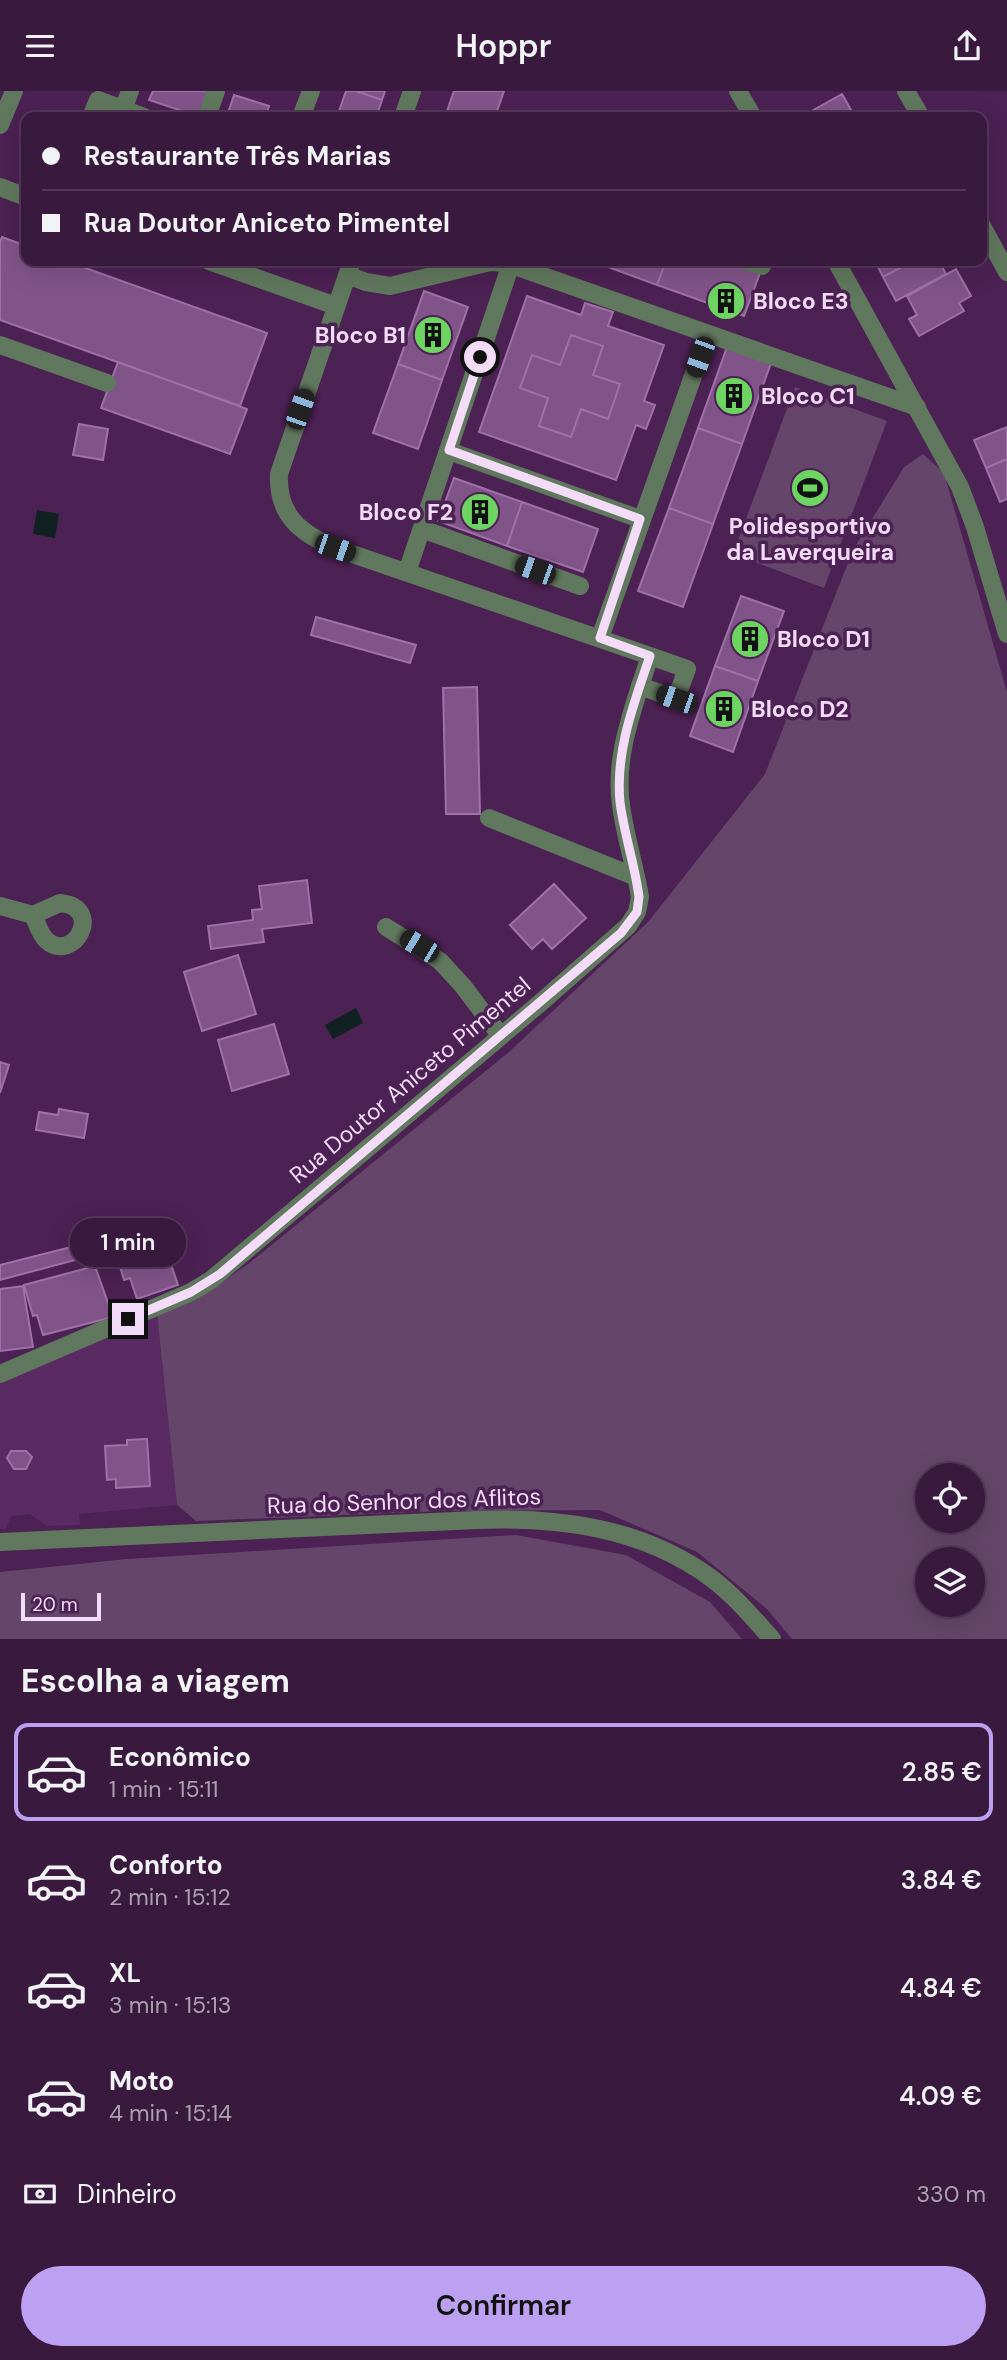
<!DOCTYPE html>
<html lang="pt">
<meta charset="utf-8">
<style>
:root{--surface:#39193e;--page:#442649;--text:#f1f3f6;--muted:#aba0b0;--line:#533858;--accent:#bca0f2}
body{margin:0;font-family:"DM Sans",sans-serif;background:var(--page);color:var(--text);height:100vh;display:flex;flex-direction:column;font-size:26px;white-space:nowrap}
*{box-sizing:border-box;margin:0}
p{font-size:23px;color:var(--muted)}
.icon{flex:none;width:38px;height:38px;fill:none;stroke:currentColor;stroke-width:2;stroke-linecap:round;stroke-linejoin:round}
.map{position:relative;height:1548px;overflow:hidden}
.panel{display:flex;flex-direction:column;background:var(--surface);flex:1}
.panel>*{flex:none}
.banner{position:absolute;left:21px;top:21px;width:966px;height:154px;border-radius:14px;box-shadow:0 7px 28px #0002,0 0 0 2px var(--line);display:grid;align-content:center;height:154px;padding:0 21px;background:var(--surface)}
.buttons{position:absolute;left:915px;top:1372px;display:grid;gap:14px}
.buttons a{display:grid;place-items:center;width:70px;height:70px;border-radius:50%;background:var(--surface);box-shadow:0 7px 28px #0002,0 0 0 2px var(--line);font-size:35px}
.scale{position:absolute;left:21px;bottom:18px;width:80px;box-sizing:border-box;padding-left:7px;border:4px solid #f4dbf9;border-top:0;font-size:19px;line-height:24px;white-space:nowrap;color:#f4dbf9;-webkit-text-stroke:5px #4c2153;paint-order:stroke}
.end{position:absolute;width:32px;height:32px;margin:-16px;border:9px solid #f4dbf9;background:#111;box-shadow:0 0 0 4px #111}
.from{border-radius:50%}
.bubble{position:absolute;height:49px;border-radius:24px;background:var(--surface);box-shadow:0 7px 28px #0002,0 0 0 2px var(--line);font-size:23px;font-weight:600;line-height:49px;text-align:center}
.car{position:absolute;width:21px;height:42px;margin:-21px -10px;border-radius:9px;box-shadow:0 0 5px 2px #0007;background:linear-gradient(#222 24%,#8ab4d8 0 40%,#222 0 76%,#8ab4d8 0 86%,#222 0)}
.banner b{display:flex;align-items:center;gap:24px;height:66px;font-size:26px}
.banner b+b{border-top:2px solid var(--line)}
.banner i{width:18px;height:18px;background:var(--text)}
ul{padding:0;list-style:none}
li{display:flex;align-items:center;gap:21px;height:98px;margin:0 14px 10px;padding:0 7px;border:4px solid transparent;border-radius:14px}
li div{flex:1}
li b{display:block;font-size:26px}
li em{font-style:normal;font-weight:600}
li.current{border-color:var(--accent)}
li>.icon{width:63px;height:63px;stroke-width:1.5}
h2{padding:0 21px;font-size:32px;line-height:84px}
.pay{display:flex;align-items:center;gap:18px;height:77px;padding:0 21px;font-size:26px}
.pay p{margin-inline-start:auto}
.cta{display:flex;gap:14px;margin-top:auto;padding:14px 21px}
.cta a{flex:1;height:80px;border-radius:42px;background:var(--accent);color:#111;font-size:28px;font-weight:600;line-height:80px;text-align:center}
header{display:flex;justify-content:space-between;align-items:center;height:91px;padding:0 21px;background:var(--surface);font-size:32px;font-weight:600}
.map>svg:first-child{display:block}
.built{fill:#5a2b62}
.green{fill:#65466a;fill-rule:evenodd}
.water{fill:#112122}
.building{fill:#815489;stroke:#a071a8;stroke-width:2}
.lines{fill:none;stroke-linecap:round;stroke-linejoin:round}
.minor{stroke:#60785d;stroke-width:18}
.route{stroke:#f4dbf9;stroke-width:9}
.labels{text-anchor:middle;stroke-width:7;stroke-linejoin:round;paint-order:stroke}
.poi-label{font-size:23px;font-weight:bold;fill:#f4dbf9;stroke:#4c2153;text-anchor:start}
.street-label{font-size:23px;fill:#f4dbf9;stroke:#4c2153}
</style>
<header><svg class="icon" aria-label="menu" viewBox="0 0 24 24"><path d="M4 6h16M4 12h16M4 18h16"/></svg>Hoppr<svg class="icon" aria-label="share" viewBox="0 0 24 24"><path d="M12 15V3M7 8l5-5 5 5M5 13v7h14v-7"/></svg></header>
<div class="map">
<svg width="1007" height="1548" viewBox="0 0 1007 1548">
<rect width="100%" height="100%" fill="#4c2153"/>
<path class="built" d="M157,1222l20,192 -98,9 1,11 -33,1 -17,-12 -19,2 -5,13h-6v-148z"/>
<path class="green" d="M795,296l92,34 -63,167 -91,-34z
M923,363l21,19 63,219v947h-215l-25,-30 -70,-57 -97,-42 -159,1 -245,10 -19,-16 -20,-192 50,-21 41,-28 261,-212 140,-131 116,-147 88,-224 51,-83zM928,1384h45v46h-45zM928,1468h45v46h-45z
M516,1444l110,20 84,47 32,37h-742v-67l127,-13z"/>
<path class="water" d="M37,419l22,4 -4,24 -22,-4z
M356,917l7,15 -30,16 -8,-14z"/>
<path class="building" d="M153,0h56l-9,26 -51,-17z
M346,0h10l26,9 -6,17h-39z
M356,0h29l-3,9z
M454,0h50l-9,26h-50z
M842,3l13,23h-54z
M234,4l35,11 -4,11 -38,-1z
M2,146l24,9v15h40l201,72 -27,73 -240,-86v-78z
M592,170h74l-9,24z
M666,170h61l33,12 -16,43 -87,-31z
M875,170h38l-30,16z
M913,170h26l7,13 -50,27 -13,-24z
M956,178l15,27 -12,7 5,8 -45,25 -10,-17 8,-4 -10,-19z
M424,200l44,16 -26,73 -44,-16z
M527,205l54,19 4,-12 28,9 -5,14 56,19 -20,56 11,4 -9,24 -10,-4 -20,55 -137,-48z
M571,244l32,11 -10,29 27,9 -12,35 -27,-10 -10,28 -32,-11 9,-28 -28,-10 12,-33 28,10z
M727,256l44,16 -29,81 -44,-16z
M118,271l129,47 -17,45 -129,-46z
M398,273l44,16 -24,69 -45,-16z
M79,333l29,5 -5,31 -30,-5z
M1007,336v32l-21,9 -12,-28z
M698,337l44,16 -29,80 -44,-16z
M1007,368v40l-7,3 -14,-34z
M454,387l68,24 -15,44 -69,-25z
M522,411l76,27 -15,43 -76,-26z
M669,417l44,16 -30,83 -45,-16z
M741,505l43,15 -26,70 -43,-15z
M316,526l100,28 -6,18 -99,-28z
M715,575l43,15 -25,71 -43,-16z
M477,596l3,127h-34l-3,-126z
M307,789l5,43 -50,6 2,13 -53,7 -3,-23 45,-6 -1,-10 10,-1 -3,-23z
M554,793l32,34 -34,31 -9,-10 -11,10 -22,-24z
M238,864l18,59 -54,17 -18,-59z
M274,933l15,50 -57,17 -14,-51z
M0,971l9,3 -9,28z
M59,1018l29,5 -4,24 -48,-8 3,-18 19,3z
M159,1138l19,56 -41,14 -7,-21 -6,2 -11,-36z
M87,1152l3,13 -90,24v-15z
M95,1175l18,51 -70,18 -6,-20 -4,1 -9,-31z
M23,1195l10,61 -33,4v-62z
M147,1348l3,47 -34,2v-9l-9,1 -2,-34 22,-1v-5z
M11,1360h15l6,6 -6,12h-12l-7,-11z"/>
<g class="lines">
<path class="minor" d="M738,0l15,26
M906,0l15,26
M123,19l7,-19
M91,26l7,-17 46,17
M207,26l9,-26
M301,26l10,-26
M403,26l9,-26
M0,34l14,-34
M0,96l26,10
M982,135l25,46
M209,170l127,45
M352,170l-73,213c-2,41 21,59 56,74l315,108
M747,170l15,5
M836,170l124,226 15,40 32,107
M347,184l19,7 24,4 100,-24 16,1 411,144
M0,254l107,38
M449,360l191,68
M422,438l158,57
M407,481l104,-308
M600,547l108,-304
M650,565l37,13 -11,30 -36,-13z
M489,727l147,59
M60,812c45,4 14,62 -14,37 -6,-6 -9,-17 -13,-25z
M0,815l33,9
M386,836l54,34 23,25 37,49
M0,1283l191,-82 20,-12 328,-276 89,-78 9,-14 3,-15c-5,-31 -15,-61 -19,-92 -6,-41 7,-81 19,-119
M0,1451l476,-22c82,-3 166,7 235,58 23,17 42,40 61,61"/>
</g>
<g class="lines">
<path class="route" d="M128,1228l63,-27 29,-18 401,-341 16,-21 2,-15c-4,-32 -15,-63 -19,-95 -5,-50 14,-99 30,-146l-50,-18 40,-119 -191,-69 31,-93"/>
</g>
<defs>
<g id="building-disc" transform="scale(2.0125)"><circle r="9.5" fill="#6dd361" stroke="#4c2153"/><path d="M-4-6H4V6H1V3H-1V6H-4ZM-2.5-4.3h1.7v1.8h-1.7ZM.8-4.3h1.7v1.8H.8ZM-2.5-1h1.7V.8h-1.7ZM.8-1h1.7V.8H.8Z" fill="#111"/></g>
<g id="stadium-disc" transform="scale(2.0125)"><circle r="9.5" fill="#6dd361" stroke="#4c2153"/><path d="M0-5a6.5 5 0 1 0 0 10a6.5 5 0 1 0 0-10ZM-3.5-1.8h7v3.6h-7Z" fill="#111"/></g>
</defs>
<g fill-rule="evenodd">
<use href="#building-disc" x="726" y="210"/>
<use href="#building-disc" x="433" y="244"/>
<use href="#building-disc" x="734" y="305"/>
<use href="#stadium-disc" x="810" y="397"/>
<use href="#building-disc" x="480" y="421"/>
<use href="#building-disc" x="750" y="548"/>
<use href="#building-disc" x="724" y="618"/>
</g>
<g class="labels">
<g class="poi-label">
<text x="753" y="218">Bloco E3</text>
<text x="406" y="252" text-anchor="end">Bloco B1</text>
<text x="761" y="313">Bloco C1</text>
<text x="453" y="429" text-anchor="end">Bloco F2</text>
<text x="810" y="443" text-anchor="middle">Polidesportivo<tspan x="810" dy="26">da Laverqueira</tspan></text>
<text x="777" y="556">Bloco D1</text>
<text x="751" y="626">Bloco D2</text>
</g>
<g class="street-label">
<text transform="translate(410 989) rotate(-40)" y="8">Rua Doutor Aniceto Pimentel</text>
<text transform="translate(404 1410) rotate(-2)" y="8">Rua do Senhor dos Aflitos</text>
</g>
</g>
</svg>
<div class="buttons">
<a><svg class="icon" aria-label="locate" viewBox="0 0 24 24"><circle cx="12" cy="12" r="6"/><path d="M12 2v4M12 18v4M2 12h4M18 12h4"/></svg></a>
<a><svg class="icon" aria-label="layers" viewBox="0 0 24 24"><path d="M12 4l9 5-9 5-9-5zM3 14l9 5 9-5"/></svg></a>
</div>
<div class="scale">20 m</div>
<i class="end from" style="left:480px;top:266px"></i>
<i class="end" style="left:128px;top:1228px"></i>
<div class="bubble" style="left:70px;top:1127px;width:116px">1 min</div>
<i class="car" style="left:700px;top:266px;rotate:200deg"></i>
<i class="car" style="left:300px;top:318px;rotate:19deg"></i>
<i class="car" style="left:335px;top:457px;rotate:109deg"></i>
<i class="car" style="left:535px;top:479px;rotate:290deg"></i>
<i class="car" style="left:676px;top:608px;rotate:289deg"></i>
<i class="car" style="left:419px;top:855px;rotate:301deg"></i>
<div class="banner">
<b><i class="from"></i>Restaurante Três Marias</b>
<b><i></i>Rua Doutor Aniceto Pimentel</b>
</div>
</div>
<section class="panel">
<h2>Escolha a viagem</h2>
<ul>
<li class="current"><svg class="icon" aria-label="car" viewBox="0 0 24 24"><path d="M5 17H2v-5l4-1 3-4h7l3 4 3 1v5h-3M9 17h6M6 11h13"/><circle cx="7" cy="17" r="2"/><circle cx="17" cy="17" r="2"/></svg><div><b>Econômico</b><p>1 min · 15:11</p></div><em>2.85 €</em></li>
<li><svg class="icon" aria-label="car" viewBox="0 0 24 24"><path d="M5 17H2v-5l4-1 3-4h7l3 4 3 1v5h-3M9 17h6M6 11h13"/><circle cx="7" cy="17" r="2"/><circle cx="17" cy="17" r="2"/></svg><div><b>Conforto</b><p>2 min · 15:12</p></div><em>3.84 €</em></li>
<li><svg class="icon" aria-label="car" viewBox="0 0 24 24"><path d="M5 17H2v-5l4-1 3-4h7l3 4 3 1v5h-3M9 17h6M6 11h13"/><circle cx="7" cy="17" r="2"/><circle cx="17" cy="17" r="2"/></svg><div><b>XL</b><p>3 min · 15:13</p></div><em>4.84 €</em></li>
<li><svg class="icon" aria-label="car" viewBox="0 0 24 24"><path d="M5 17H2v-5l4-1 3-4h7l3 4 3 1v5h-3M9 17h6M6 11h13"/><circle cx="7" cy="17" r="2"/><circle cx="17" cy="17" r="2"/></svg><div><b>Moto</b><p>4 min · 15:14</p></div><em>4.09 €</em></li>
</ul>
<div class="pay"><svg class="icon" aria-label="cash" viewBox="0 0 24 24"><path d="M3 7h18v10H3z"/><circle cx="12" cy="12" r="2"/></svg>Dinheiro<p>330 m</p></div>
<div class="cta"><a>Confirmar</a></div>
</section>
